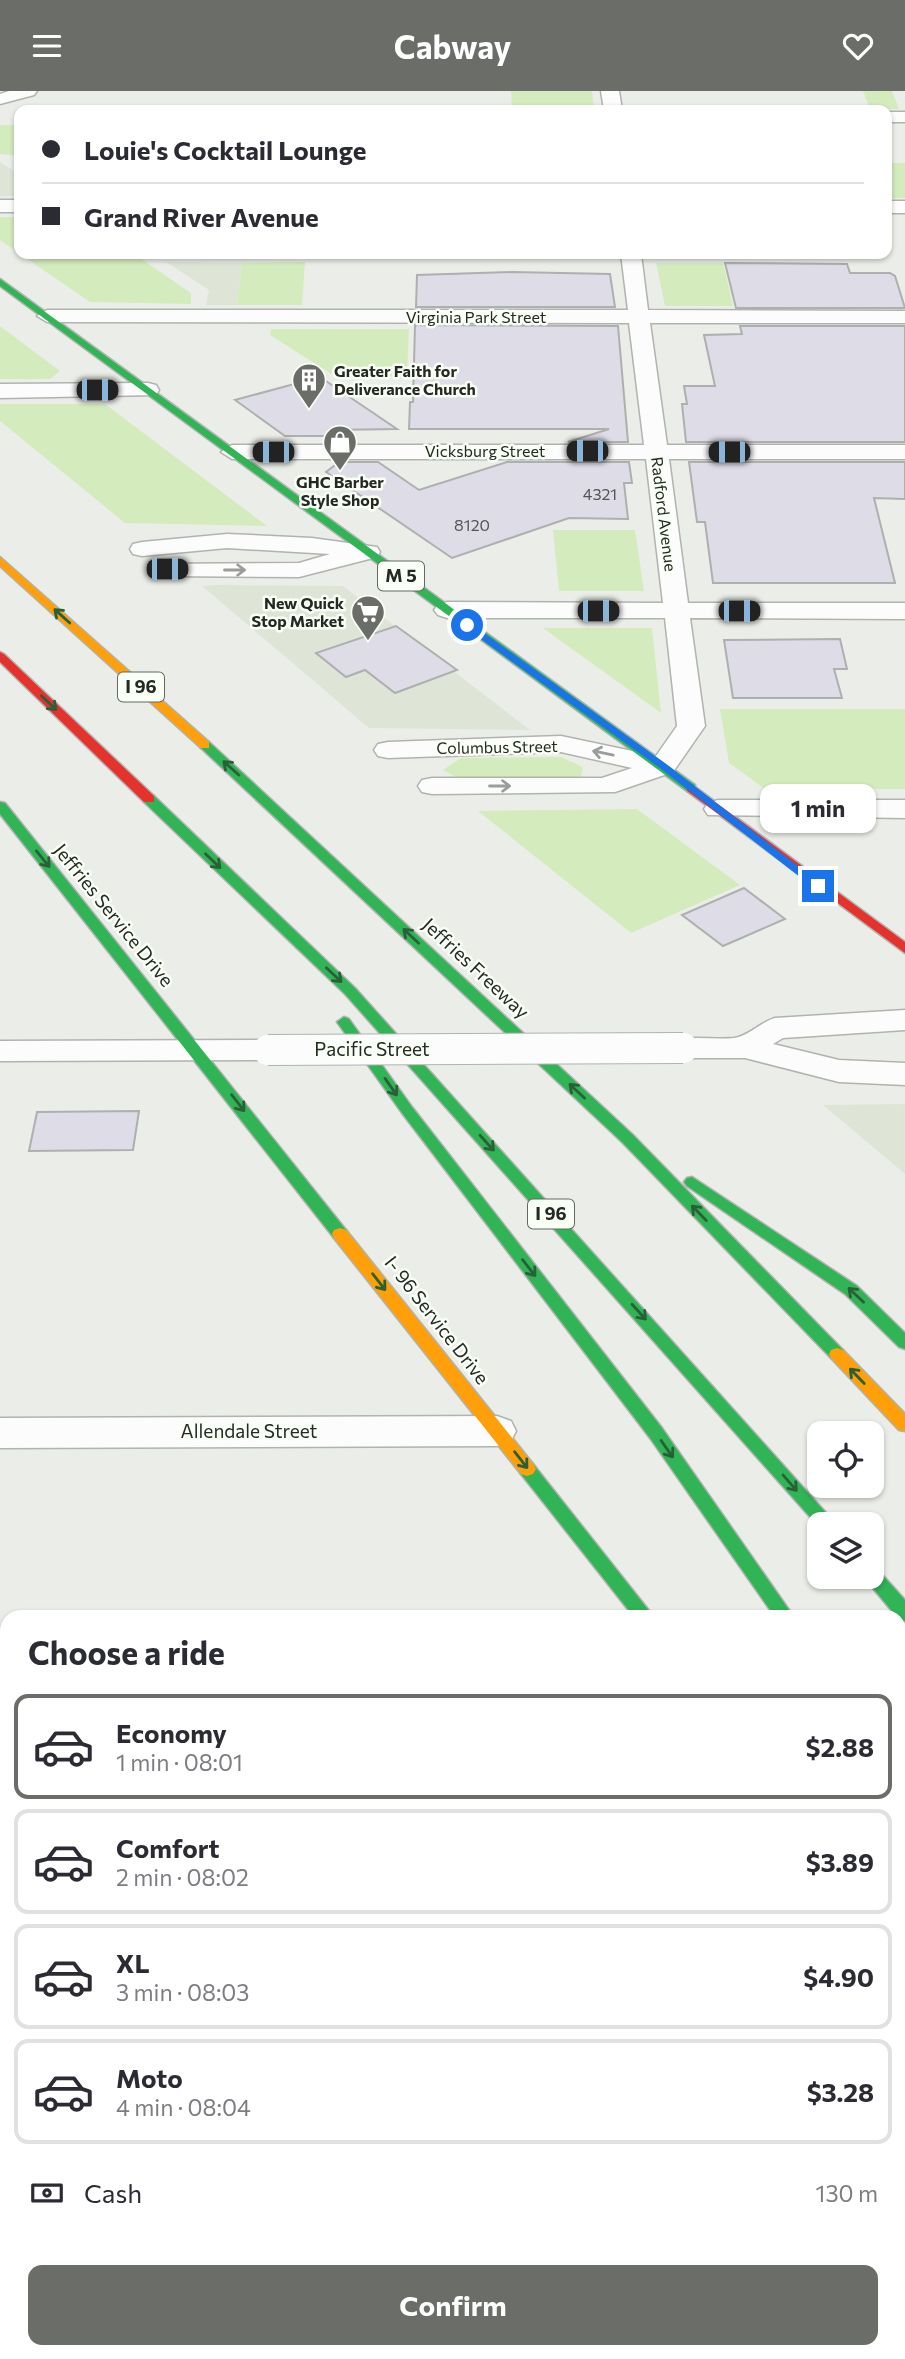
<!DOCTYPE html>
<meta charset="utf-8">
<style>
:root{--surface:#fff;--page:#f2f2f3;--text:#2b2b33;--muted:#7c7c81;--line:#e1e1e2;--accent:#6a6d68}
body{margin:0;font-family:Commissioner,sans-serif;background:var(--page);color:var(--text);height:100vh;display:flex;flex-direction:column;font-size:26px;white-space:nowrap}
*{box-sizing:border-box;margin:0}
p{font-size:23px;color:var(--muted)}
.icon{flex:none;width:38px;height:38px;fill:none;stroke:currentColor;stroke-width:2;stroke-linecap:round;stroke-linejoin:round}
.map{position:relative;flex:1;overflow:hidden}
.panel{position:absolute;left:0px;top:1519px;width:906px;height:749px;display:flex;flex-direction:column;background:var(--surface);border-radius:21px 21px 0 0;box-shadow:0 2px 5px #0004}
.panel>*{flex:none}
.banner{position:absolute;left:14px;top:14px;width:878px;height:154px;border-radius:14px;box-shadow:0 2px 5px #0004;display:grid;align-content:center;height:154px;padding:0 28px;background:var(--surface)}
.fabs{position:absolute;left:807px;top:1330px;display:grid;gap:14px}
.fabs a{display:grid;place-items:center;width:77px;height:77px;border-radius:14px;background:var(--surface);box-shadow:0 2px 5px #0004;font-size:35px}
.end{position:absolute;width:32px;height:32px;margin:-16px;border:9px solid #1a73e8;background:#fff;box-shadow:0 0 0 4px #fff}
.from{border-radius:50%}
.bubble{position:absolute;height:49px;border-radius:14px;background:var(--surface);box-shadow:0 2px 5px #0004;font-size:23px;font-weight:700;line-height:49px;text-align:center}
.car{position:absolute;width:21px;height:42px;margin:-21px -10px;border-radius:9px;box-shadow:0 0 5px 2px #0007;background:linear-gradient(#222 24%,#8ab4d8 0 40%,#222 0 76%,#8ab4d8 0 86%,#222 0)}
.banner b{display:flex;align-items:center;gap:24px;height:66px;font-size:26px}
.banner b+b{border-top:2px solid var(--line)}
.banner i{width:18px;height:18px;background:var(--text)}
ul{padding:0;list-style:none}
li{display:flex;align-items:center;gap:21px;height:105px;margin:0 14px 10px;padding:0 14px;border:4px solid var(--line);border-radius:14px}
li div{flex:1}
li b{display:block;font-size:26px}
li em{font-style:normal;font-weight:700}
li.selected{border-color:var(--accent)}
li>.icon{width:63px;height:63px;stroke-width:1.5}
h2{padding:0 28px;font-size:32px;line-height:84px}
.pay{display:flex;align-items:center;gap:18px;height:77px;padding:0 28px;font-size:26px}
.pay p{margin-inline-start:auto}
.button{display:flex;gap:14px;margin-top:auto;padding:14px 28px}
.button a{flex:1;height:80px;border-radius:14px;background:var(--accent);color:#fff;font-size:28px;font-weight:700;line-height:80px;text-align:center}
header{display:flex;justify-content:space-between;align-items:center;height:91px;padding:0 28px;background:var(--accent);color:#fff;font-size:32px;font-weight:700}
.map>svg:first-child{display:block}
.built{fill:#dee5d7}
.green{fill:#d4ebbe}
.building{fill:#dedce7;stroke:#aeafaf;stroke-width:2}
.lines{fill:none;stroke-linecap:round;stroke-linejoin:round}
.street-casing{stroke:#b0b3ae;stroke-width:3}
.fast-casing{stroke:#b0b3ae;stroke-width:3}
.slow-casing{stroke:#b0b3ae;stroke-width:3}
.jam-casing{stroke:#b0b3ae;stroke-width:3}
.street{fill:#fcfcfc;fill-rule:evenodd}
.fast{fill:#30b455;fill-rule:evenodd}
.slow{fill:#ff9f0a;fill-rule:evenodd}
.jam{fill:#e5322d;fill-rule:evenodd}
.street-bridge-casing{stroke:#b0b3ae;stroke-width:32;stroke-linecap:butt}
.street-bridge{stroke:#fcfcfc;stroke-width:30}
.oneway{stroke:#9b9d9a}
.oneway2{stroke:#296037}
.route{fill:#1a73e8}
.labels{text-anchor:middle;stroke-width:5;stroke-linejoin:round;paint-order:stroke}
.far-street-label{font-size:16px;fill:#252823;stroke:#fafff6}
.far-poi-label{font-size:16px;font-weight:bold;fill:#252823;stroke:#fafff6;text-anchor:start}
.number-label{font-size:16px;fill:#535554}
.shield{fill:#fafff6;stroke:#656862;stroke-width:2}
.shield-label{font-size:18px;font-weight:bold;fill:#252823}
.street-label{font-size:19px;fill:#252823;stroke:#fafff6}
</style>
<header><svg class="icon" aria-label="menu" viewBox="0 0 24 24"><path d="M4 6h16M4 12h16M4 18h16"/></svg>Cabway<svg class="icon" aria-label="heart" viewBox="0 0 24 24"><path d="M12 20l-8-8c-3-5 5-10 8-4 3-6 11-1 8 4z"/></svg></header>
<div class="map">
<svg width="905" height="2268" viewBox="0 0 905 2268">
<rect width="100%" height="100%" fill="#ebeee8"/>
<path class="built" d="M0,71l19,12v22h-19z
M166,171l76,1 -5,42h-31l3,-15z
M214,494l129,1 187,144 -161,-2 -167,-142z
M905,1013v70l-82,-69z"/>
<path class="green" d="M511,0h81l2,18 -82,-1z
M863,0h29l7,18h-29z
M0,34h19v31l-19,-2z
M887,72h18v35h-18z
M0,126h19v36l-19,-13z
M20,163h114l57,39v11l-101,-2z
M305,171l-3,43h-65l5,-42z
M656,172h67l10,43h-68z
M0,235l60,45 -10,8h-50z
M271,238h138l-2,47 -74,-1 -63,-40z
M0,313h105l162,122 -142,-3 -125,-102z
M553,439h82l9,61h-85z
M543,537h109l9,85z
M720,618h185v80h-140l-36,-26z
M561,666l22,10 -2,10 -118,4 -20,-11 18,-12z
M637,718l103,76 -109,48 -153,-122z"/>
<path class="building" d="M725,172l122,1 3,9h40l5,3 10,32h-169z
M512,181l98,2 5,33h-199l1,-32z
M415,234l203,1 10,116h-60l41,-13h-200l1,-27h3z
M740,235h165v116h-219l-4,-38h5l-3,-18h31l-11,-51 38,-1z
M320,286l77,52 -66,1 10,6h-56l-50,-36z
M339,371h39l41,28 88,-28h122l3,21h-8l4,36 -59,-1 -117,40 -126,-86z
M689,371h216v37l-31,-1 21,85h-182l-8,-61h-8z
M396,535l61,44 -62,23 -30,-23 -19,7 -30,-24z
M840,548l7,30h-13l8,29h-109l-9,-58z
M744,797l41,31 -62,27 -41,-31z
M139,1020l-6,39 -104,1 8,-39z"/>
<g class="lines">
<g class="street-casing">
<path id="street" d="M9,0h28l-3,4 -34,9v-10z
M601,0h18l3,19h-18z
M887,21h18v10h-18z
M0,109h19v12h-19z
M887,110h18v12h-18z
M621,163h20l7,56 257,1v12h-255l17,122h238v14h-236l19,144h217v16l-215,-1 15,108 -32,46 -58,20 -183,2 -10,-2 -4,-6 4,-6 10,-2h170l30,-10 -71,-16 -173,6 -10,-2 -4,-6 4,-6 10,-2 173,-6 95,20 21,-30 -12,-108h-218l-9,-3 -4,-5 4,-5 9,-3 216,1 -17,-144h-414l-11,-7 11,-7h412l-15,-122 -582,-1 -10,-6 10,-6h581z
M148,292l8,2 3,5 -3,5 -156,3v-14z
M227,443l85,4 65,9 3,5 -3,5 -78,20 -132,-1 -9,-2 -3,-5 3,-5 141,-1 31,-9 -103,-6 -85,8 -9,-2 -3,-5 3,-5 9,-2z
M718,709h187v18l-197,-3 -4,-6 4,-6z
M905,919v20l-122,8 -10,6 66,16 66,3v22l-66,-3 -94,-24h-62l-11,-3 -5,-7 5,-7c20,-6 41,-1 62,-3 14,-2 27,-16 41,-20z
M268,949l11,3 5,7 -5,7 -11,3 -268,1v-20z
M497,1325l14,5 5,10 -5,10 -14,5 -497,2v-30z
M900,1866h5v44h-5z
M7,1876v44l-7,1v-44z"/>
</g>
<g class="fast-casing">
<path id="fast" d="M0,188l695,506v6h-8l-687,-505z
M205,650l4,1 423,392 211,216 2,4 -2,4h-12l-209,-216 -421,-394v-6z
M149,704l5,1 201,192 481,536h-17v3l-474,-533 -201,-192v-6z
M0,711l5,1 341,427 2,4 -2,4h-12l-334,-424z
M344,926l5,2 63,88 250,321 132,189h-19l-125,-179 -248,-325 -65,-91z
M692,1086l165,109 48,47v16l-6,-2 -54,-53 -158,-108 -3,-4 3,-4z
M527,1371l6,2 121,153h-20l-113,-143 -3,-5 3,-5z
M872,1477l6,2 27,30v21l-8,-4 -31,-37 -2,-3h8z
M900,1680l5,2v24l-5,-2z
M900,1838l5,2v25l-5,-3z"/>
</g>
<g class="slow-casing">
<path id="slow" d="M0,466l209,185v6h-8l-201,-182z
M340,1137l6,2 187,234 3,5 -3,5 -6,2 -6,-2 -187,-236 -2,-4 2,-4z
M837,1257l6,2 62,64v17l-6,-1 -68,-72 -2,-4 2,-4z"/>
</g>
<g class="jam-casing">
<path id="jam" d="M0,561l4,2 150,142v6h-10l-144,-140z
M691,693l214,158v11l-218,-162v-6z"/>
</g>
<use href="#street" class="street"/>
<use href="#fast" class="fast"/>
<use href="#slow" class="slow"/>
<use href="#jam" class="jam"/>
<g class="street-bridge-casing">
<path id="street-bridge" d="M268,959l415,-2"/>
</g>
<use href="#street-bridge" class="street-bridge"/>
</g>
<defs><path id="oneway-shaft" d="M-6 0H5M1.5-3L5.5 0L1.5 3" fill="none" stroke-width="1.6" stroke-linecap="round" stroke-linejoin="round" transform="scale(1.75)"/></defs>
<g class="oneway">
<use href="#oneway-shaft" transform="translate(235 479)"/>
<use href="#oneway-shaft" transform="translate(603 662) rotate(-168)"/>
<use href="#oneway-shaft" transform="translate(500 695)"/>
</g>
<g class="oneway2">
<use href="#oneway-shaft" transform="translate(62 525) rotate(-138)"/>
<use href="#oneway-shaft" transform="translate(49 612) rotate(44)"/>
<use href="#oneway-shaft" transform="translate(231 677) rotate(-138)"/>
<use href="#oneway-shaft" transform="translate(43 768) rotate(51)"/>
<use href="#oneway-shaft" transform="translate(213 770) rotate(44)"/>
<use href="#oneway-shaft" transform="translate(411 845) rotate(-137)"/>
<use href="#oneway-shaft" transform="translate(334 884) rotate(43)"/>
<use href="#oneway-shaft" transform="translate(391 996) rotate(55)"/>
<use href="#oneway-shaft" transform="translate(577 1000) rotate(-137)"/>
<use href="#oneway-shaft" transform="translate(238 1012) rotate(52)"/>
<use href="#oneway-shaft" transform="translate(487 1052) rotate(48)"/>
<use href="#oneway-shaft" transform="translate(699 1122) rotate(-134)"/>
<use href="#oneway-shaft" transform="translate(529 1177) rotate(52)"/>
<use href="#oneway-shaft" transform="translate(379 1191) rotate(52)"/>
<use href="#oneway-shaft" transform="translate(856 1204) rotate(-137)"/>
<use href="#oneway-shaft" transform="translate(639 1221) rotate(48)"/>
<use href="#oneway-shaft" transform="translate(857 1285) rotate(-134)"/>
<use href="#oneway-shaft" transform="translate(667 1358) rotate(55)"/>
<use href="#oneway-shaft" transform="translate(521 1369) rotate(52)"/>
<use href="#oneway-shaft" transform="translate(790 1392) rotate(49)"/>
</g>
<path class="route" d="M464,532h6l196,141 155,120v4h-7l-154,-120 -196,-141z"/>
<defs>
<g id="building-pin" transform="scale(1.75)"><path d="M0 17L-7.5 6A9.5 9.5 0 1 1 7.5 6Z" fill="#6a6d68" stroke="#fafff6"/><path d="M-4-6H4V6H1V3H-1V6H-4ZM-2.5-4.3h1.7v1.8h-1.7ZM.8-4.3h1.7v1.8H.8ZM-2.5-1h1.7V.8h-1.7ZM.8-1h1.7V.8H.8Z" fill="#fff"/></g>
<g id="shop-pin" transform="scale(1.75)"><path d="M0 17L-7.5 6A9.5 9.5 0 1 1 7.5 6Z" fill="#6a6d68" stroke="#fafff6"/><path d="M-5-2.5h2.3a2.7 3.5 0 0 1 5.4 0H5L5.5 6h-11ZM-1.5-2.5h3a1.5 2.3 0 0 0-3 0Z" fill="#fff"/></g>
<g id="supermarket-pin" transform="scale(1.75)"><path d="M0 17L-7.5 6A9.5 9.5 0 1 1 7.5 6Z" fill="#6a6d68" stroke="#fafff6"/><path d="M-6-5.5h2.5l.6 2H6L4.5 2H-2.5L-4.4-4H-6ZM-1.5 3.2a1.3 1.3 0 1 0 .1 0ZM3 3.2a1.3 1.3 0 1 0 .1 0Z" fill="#fff"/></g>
</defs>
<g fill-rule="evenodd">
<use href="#building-pin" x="309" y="289"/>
<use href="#shop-pin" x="340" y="351"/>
<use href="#supermarket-pin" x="368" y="521"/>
</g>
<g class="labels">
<g class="far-street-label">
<text x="476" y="232">Virginia Park Street</text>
<text x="485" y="366">Vicksburg Street</text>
<text transform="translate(664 423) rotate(83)" y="6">Radford Avenue</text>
<text transform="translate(497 656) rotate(-1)" y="6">Columbus Street</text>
</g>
<g class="far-poi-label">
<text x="334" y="286">Greater Faith for<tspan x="334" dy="18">Deliverance Church</tspan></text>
<text x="340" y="397" text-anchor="middle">GHC Barber<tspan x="340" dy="18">Style Shop</tspan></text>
<text x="344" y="518" text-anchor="end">New Quick<tspan x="344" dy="18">Stop Market</tspan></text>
</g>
<g class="number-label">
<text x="600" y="409">4321</text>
<text x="472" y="440">8120</text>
</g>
<g class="shield">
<rect x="378" y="470.5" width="46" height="29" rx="5"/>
<rect x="118" y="581.5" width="46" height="29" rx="5"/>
<rect x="528" y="1108.5" width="46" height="29" rx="5"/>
</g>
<g class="shield-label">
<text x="401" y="491">M 5</text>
<text x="141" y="602">I 96</text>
<text x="551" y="1129">I 96</text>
</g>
<g class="street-label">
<text transform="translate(114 824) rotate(51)" y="7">Jeffries Service Drive</text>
<text transform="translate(476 877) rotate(43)" y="7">Jeffries Freeway</text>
<text x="372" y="965">Pacific Street</text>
<text transform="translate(437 1229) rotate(52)" y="7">I- 96 Service Drive</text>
<text x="249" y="1347">Allendale Street</text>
</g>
</g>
</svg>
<div class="fabs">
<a><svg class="icon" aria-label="locate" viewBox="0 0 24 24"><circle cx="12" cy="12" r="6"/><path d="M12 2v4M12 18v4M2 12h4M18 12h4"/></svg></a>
<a><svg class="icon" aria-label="layers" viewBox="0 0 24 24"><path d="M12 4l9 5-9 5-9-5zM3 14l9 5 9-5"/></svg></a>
</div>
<i class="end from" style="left:467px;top:534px"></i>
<i class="end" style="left:818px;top:795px"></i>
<div class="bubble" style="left:760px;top:693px;width:116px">1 min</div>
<i class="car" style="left:97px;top:299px;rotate:90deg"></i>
<i class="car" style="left:587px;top:360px;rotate:270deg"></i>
<i class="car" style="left:273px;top:361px;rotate:270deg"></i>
<i class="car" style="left:729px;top:361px;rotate:270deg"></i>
<i class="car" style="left:167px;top:478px;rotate:90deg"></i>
<i class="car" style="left:598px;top:520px;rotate:90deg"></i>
<i class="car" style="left:739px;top:520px;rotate:90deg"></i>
<div class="banner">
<b><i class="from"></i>Louie's Cocktail Lounge</b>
<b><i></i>Grand River Avenue</b>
</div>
<section class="panel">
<h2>Choose a ride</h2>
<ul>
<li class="selected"><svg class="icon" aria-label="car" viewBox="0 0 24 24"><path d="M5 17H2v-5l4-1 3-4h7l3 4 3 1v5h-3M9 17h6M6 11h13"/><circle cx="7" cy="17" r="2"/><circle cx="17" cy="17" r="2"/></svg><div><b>Economy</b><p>1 min · 08:01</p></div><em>$2.88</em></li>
<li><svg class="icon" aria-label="car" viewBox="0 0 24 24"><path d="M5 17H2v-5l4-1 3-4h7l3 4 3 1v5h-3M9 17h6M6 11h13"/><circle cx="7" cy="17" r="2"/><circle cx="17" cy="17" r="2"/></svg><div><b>Comfort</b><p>2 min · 08:02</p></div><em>$3.89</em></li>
<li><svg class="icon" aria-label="car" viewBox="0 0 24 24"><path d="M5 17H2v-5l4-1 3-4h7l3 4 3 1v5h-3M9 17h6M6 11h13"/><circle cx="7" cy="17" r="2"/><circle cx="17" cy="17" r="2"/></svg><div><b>XL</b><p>3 min · 08:03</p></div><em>$4.90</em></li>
<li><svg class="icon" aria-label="car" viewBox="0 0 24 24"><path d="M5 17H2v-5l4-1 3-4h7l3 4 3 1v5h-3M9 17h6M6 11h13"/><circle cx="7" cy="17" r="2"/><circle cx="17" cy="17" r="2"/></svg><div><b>Moto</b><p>4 min · 08:04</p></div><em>$3.28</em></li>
</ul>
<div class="pay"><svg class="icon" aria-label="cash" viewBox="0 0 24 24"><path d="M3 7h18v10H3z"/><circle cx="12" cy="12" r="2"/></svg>Cash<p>130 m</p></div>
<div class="button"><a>Confirm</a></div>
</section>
</div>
